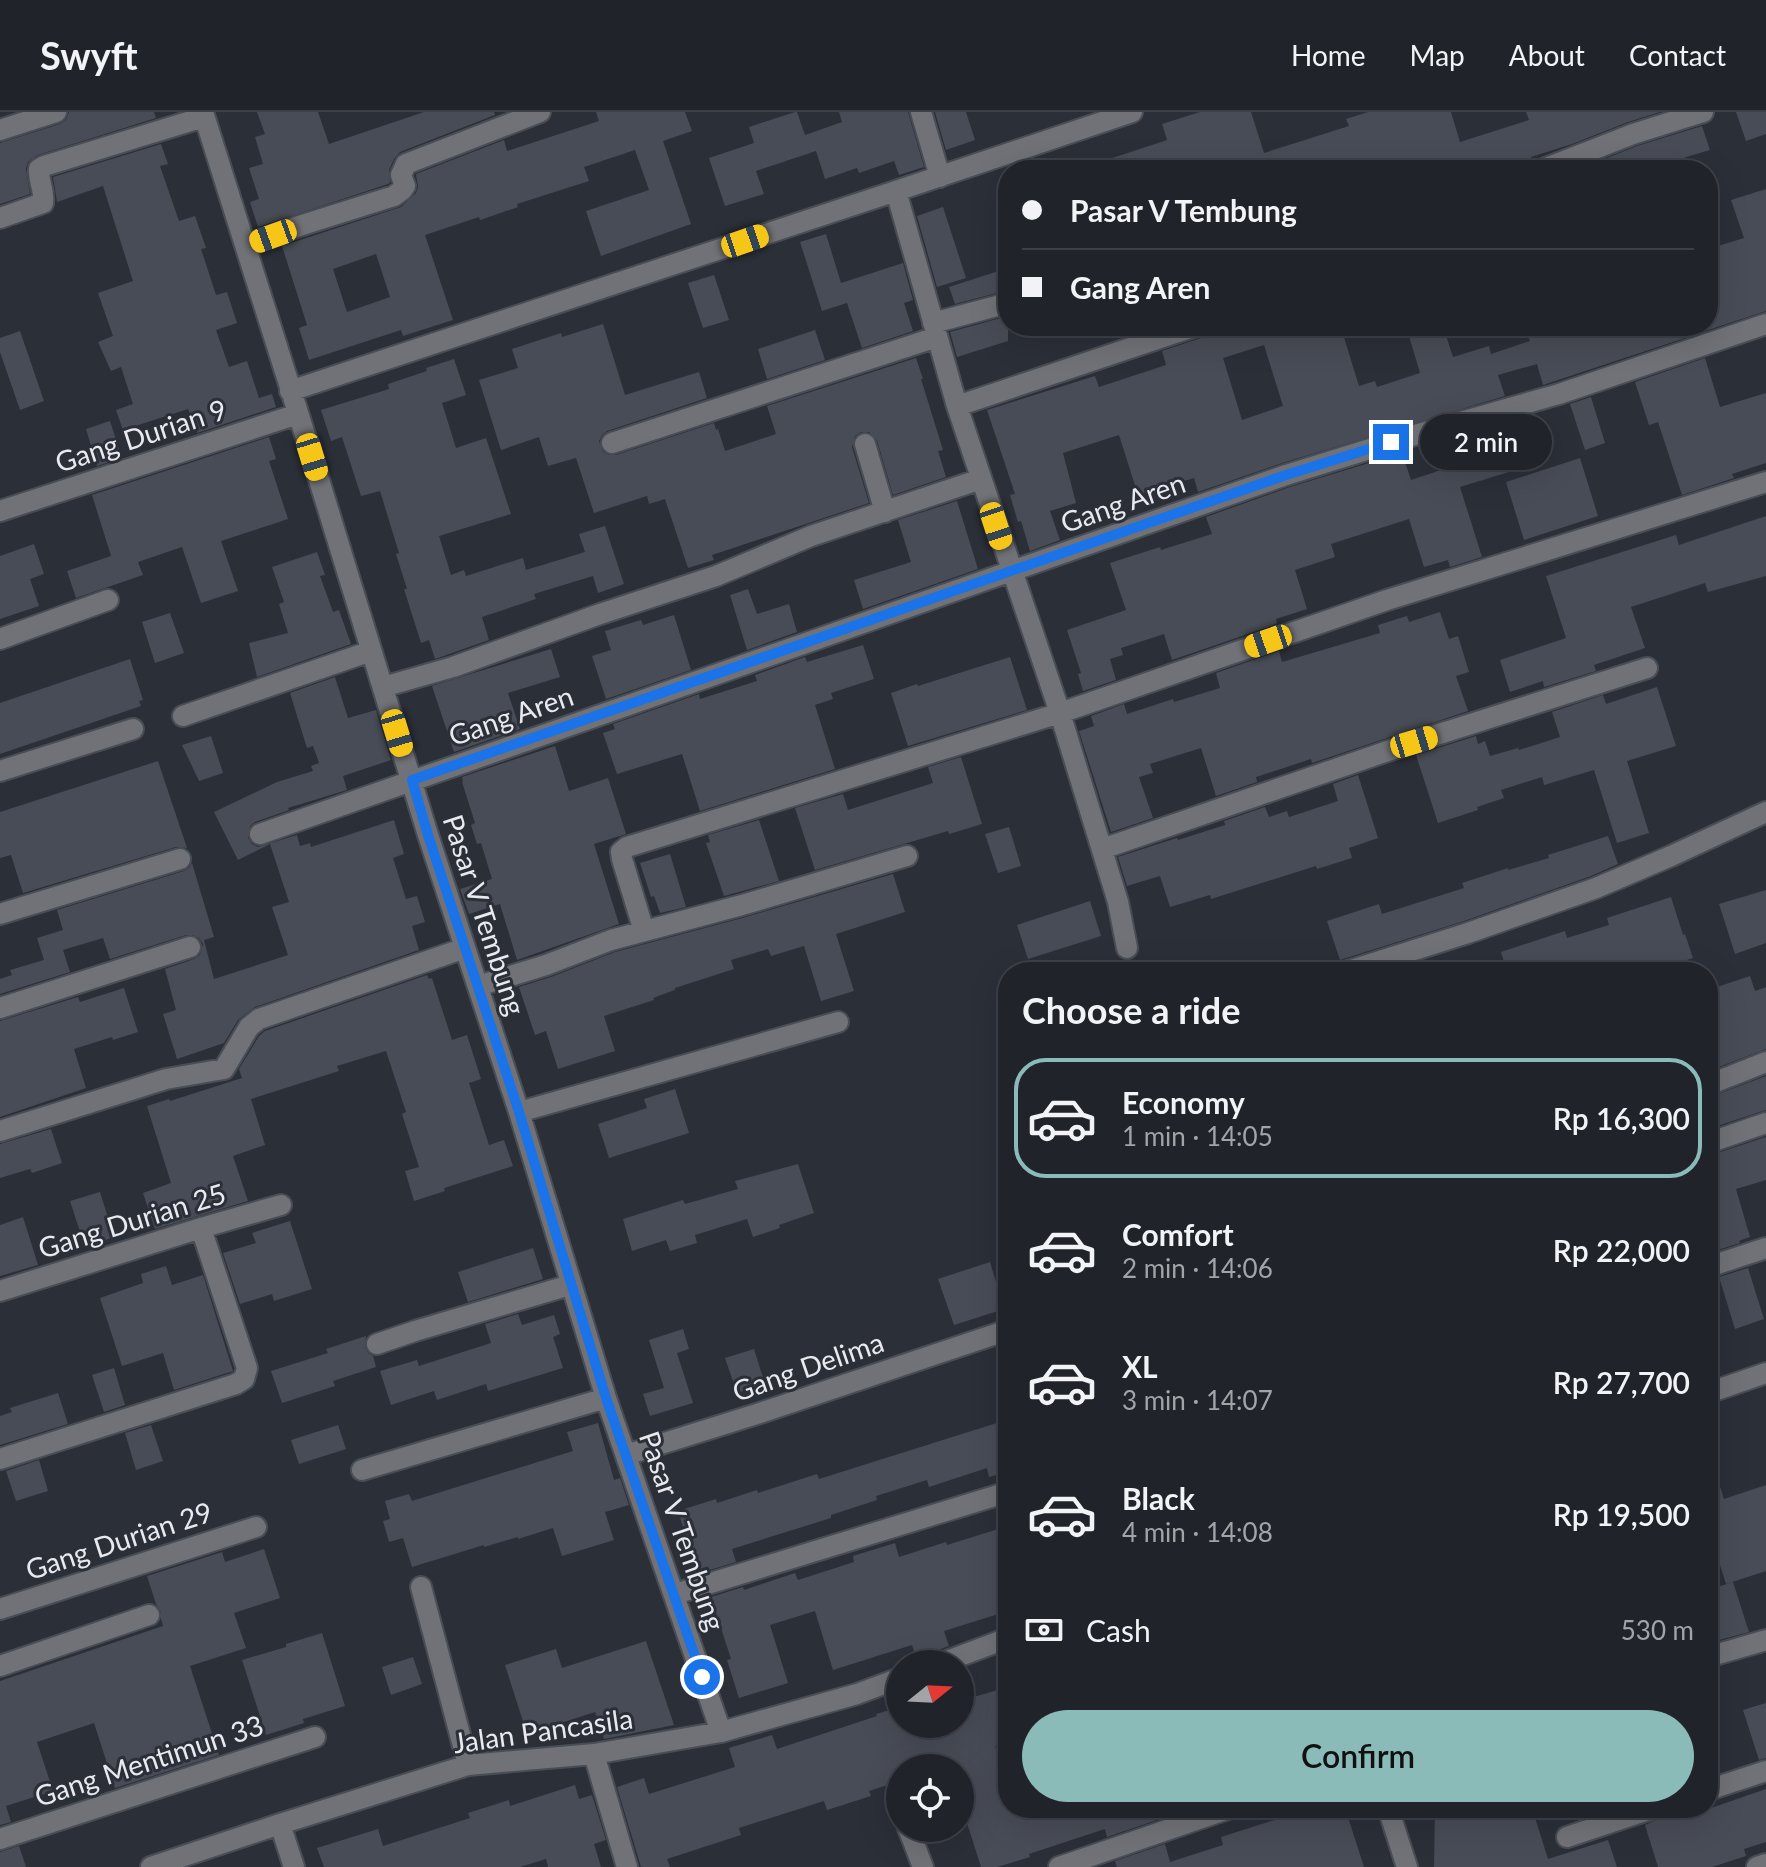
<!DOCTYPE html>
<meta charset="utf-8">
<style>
:root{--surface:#20232a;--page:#282b32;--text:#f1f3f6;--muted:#a2a4a8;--line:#3d4047;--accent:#8bbbb9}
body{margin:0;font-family:Lato,sans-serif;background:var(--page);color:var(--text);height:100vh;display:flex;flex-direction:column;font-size:30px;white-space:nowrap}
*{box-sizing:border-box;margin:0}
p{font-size:26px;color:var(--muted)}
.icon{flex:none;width:44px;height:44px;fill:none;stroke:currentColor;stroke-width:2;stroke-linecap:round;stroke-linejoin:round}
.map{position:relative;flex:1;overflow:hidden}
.side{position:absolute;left:998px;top:850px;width:720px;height:856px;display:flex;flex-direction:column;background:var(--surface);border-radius:32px;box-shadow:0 8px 32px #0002,0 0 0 2px var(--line)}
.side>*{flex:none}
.hud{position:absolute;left:998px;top:48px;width:720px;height:176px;border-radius:32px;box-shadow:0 8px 32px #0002,0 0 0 2px var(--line);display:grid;align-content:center;height:176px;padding:0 24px;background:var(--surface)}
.needle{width:52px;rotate:72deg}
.buttons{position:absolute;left:886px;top:1538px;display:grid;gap:16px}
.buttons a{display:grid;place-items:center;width:88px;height:88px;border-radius:50%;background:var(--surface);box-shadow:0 8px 32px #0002,0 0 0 2px var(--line);font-size:40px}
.end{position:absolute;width:36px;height:36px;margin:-18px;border:10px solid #1a73e8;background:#fff;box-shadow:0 0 0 4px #fff}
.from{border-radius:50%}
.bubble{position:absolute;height:56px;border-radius:28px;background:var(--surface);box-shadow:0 8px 32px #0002,0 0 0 2px var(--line);font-size:26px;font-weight:600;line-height:56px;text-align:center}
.car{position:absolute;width:24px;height:48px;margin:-24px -12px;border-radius:10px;box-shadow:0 0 6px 2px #0007;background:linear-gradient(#f5c518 24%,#345 0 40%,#f5c518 0 76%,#345 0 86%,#f5c518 0)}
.hud b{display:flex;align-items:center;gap:28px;height:76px;font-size:30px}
.hud b+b{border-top:2px solid var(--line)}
.hud i{width:20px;height:20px;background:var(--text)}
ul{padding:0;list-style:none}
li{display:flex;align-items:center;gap:24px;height:120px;margin:0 16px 12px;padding:0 8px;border:4px solid transparent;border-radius:32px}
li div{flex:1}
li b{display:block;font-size:30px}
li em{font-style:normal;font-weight:600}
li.active{border-color:var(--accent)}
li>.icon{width:72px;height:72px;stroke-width:1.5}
h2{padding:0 24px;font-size:36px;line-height:96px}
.pay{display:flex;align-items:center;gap:20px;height:88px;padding:0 24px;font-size:30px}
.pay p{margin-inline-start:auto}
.primary-button{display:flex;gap:16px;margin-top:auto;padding:16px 24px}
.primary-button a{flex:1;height:92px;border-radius:48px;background:var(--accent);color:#111;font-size:32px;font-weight:600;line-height:92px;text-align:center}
header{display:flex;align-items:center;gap:48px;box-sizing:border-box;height:112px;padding:0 40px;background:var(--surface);border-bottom:2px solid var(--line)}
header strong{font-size:38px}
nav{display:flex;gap:44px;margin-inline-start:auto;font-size:28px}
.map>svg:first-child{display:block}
.building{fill:#484c56;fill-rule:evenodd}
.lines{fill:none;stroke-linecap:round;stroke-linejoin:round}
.minor-casing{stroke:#494d55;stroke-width:24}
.minor{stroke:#707277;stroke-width:20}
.route{stroke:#1a73e8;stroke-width:10}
.labels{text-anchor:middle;stroke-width:6;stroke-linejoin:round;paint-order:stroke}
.street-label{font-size:28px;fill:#e8eaf0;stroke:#2b2f38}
</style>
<header>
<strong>Swyft</strong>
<nav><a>Home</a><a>Map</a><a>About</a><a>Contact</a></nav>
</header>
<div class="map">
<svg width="1766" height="1755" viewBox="0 0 1766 1755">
<rect width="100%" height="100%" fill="#2b2f38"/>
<path class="building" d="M69,0h85l2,6 -118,37 -10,7 -2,6 4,26 -30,10v-61l60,-19 6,-4z
M257,0h61l11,32 95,-32h70l1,3 -95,37 -6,7 -5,11 1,13 -2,1 -130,43 -8,-25 9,-3 -10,-31 14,-4 -8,-27 10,-3z
M596,0h89l7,19 -29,10 28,83 -90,32 -15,-45 63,-21 -14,-40 -51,17 5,14 -72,23 1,3 -38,13 -1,-3 -54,18 28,85 -50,16 -2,-6 -92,30 -10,-32 8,-3 -25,-79 119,-39 15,-14 2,-6 -2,-13 88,-34 3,11 92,-30zM376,142l14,43 -43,15 -14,-43z
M795,0h2l8,23 37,-13 -3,-10h69l16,55 -25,8 -5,-14 -35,12 -2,-5 -32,11 -9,-28 -60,20 8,23 -39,12 -16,-48 45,-15 -5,-16z
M935,0h31l9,28 -29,10z
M1200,0h51l13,41 85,-27 -3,-7 22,-7h83l9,30 69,-22 -3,-8h134l-32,10 -56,22 -41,13 1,3 -32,10h-137l-3,-9 -29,9h-110l-2,-6 -20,6h-110l-1,-4 79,-26 -5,-16z
M1736,0h30v22l-20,7z
M1702,14l8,24 -67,20h-44l-2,-8 40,-16z
M161,32l7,20 -8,2 19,55 16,-5 11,32 -5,1 15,46 11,-3 10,31 -21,7 13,37 18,-6 12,37 13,-4 4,13 -79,26 -9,-24 -65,21 -7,-20 17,-6 -12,-37 -10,4 -13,-29 15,-6 -15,-43 35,-12 -30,-95 -46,16 -4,-25z
M1766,77v122l-58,19v-81l36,-11 -13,-38z
M943,95l23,71 -29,9 -20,-71z
M826,122l15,49 62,-20 10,37 -9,3 9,28 -51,17 -15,-45 -25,8 -22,-69z
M1008,156v22l-53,14 -6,-17z
M714,163l15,45 -26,8 -15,-45z
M1008,204v25l-51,16 -7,-25z
M603,212l22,71 74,-23 8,26 -100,33 -5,4 -3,6 4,11 6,3h7l98,-32 2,7 2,-1 7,22 51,-17 -9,-28 149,-48 7,21h-2l22,71 -5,1 8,26 -53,18 -16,-55 -8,-8h-8l-6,4 -3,11 17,56 -157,52 2,5 -26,8 -23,-69 -16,5 -2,-8 -53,17 -18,-55 -28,8 -9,-29 -38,13 -22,-70 39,-12 -6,-19 49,-16 1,4z
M1209,214h121l3,8 9,-3 17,55 16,-5 2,6 43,-14 -14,-47h37l10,31 36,-11 2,8 39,-13 -2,-5 34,-10h133l2,8 -154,51 -6,-21 -39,11 7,21 -223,67 -84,29 -4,-14 -56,17 -19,-60 -56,18 13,50 -26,8 10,29 -30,11 -9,-30 -3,1 -8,-27 5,-1 -28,-84 108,-34 4,11 67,-22 -4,-14 39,-13 5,-4zM1264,233l19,61 -41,14 -19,-62z
M815,218l10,30 -58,19 -9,-30z
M20,219l24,70 -24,9 -20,-58v-14z
M1705,246l15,49 46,-14v70l-34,11 2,4 -52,17 -24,-73 -9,3 -14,-43z
M454,247l12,36 -24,8 14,45 30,-10 25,76 -72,22 12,39 13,-5 2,6 57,-18 3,12 59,-18 -6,-18 26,-8 19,58 -26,9 -5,-17 -59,18 2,5 -54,18 7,23 -54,19 -6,-19 -8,3 -17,-54h3l-11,-35 3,-1 -19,-62 -19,5 -19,-59 -11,4 -10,-31 68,-21 -1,-5 39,-13 -1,-3z
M1591,285l14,46 -20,7 -15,-46z
M110,309l12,37 -25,8 -11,-37z
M1494,314l15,46 -49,15 22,70 -32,10 -2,-7 -24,7 -15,-48 -78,25 4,13 -40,13 12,39 -31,10 1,4 -6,3 -99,34 -8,-26 -43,14 2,7 -13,4 6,21 -33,11 -5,-17 3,-1 -14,-43 59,-20 -16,-47 50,-16 1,3 51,-16 -6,-17 84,-30 112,-34 9,27 39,-13 -8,-26z
M269,325l7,22 -7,2 19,58 -67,22 17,50 -37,12 -19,-56 -44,15 5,13 -67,23 -9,-27 44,-15 -19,-61z
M1580,346l18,58 -74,24 -18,-58z
M957,389l21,68 -115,40 -9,-29 57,-18 -13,-42z
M1766,404v60l-58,16 -3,-9 -74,24 14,41 -51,17 2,6 -52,16 -1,-6 -33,11 -10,-32 66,-22 -20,-62 130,-41 3,10z
M34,432l10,30 -14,5 9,27 -39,13v-63z
M317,440l8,23 -5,1 13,36 6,-2 12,34 -94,33 -8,-34 39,-10 -9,-29 5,-2 -12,-35z
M748,477l9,25 32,-10 8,28 -50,18 -17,-55z
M1440,500l9,27 9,-3 11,36 -13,4 12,35 -156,52 -1,-4 -55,18 1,5 -41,14 -15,-48 -51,16 3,9 -14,4 14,41 -42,14 -32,-101 15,-5 -3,-10 33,-12 3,10 46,-15 1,3 46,-14 -4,-15 63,-22 3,11 98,-29 -2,-8 29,-9 2,6z
M170,501l14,40 -29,10 -13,-41z
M674,503l17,55 -85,29 -14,-43 19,-6 -6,-19 36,-11 2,5z
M863,533l11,34 -43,14 2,6 -18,6 20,64 -135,42 -18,-57 -65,20 -14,-41 12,-4 -2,-5 86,-30 1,5 57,-18 -2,-6 50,-18 2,5z
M551,537l9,28 -52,16 12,36 -66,23 -22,-66z
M1010,545l17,53 -119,36 -17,-53 26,-9 1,2z
M130,547l13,41 -4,1 2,5 -141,48v-51z
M335,565l13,41 28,-8 15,50 -48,16 4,14 -59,18 1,2 -34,12 -5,4 -2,12 4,6 6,3 39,-12 3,11 10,-3 1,4 83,-27 10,34 -11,4 13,41 11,-3 8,26 -13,4 7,24 -164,57 -17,13 -14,23 -47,16 -14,-45 13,-4 -11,-41 29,-10 6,-4 3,-11 -4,-6 -6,-3h-7l-76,24 -7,-21 -40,12 7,22 -70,22v-15l12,-4 -2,-5 34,-10 -7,-22 26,-8 -6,-20 127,-39 5,-3 3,-5 22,74 -10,3 10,39 74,-24 -16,-48 17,-5 -19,-58 -32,16 -24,-48 63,-30 36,-11 -2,-5 8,-3 -6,-17 -6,2 -17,-55z
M1657,575l19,59 -49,15 22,72 -32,10 -23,-73 -50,15 -2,-8 -41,13 3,8 -27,9 1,3 -40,13 -22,-68 60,-19 2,8 7,-3 5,15 28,-8 1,2 41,-13 -8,-25 51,-17 3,9z
M211,624l12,37 -24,8 -17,-36z
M555,634l14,45 39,-13 18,56 -32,10 25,80 -102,36 -17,-56 -31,10 -9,-25 32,-10 -11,-36 -4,1 -6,-19 4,-2 -13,-41h1l-1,-5z
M961,645l21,67 -33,10 -1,-3 -133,39 -20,-62 48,-14 5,16 85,-27 -5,-16z
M158,649l29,87 -11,-1 -153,46 -12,-38 -11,3v-46z
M1358,663l20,63 -29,10 3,10 -35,11 -1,-3 -105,33 -1,-4 -40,12 -10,-31 -33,10 -9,-29 43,-14 16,-5 1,2 47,-15 -1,-4 41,-14 4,10 18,-6 2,6 49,-16 -5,-17z
M759,708l20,61 -55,15 -18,-53 4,-1 -2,-7z
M1009,715l12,39 -23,7 -13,-39z
M1608,724l10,28 -27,12 -127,45 -124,39 -13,-39 52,-17 3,10 82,-26 -2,-5 46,-15v2l41,-12 -1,-3z
M670,742l16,53 -26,6 -6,-17 -3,1 -11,-34z
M893,762l12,38 -69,22 18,57 -33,10 -17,-55 -33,10 -3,-7 -37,11 3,9 -59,19v2l-22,8 1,2 -50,16 11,35 -57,18 -12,-38 -11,4 -16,-48 32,-10 64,-25 131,-35z
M1766,778v53l-31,11 -16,-50z
M1671,785l12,38 2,-1 8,24 -44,14h-142l-6,-20 64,-21 2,7 42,-13 -2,-7z
M1090,789l11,35 -73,23 -11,-34z
M427,863l2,4 3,-1 20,62 15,-5 14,44 -12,4 20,62 15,-5 9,26 -69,22 1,3 -31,10 -9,-30 14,-4 -17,-53 4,-2 -20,-61 -49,15 2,5 -88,28 14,46 -32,11 15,45 -93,28 -12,-36 28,-10 -24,-77 22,-7 1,2 72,-23 -3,-9 20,-33 6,-5z
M1750,864l5,15 11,-4v62l-58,22v-81z
M124,876l14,44 -25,8 -1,-3 -38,12 12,39 -86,29v-96l78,-24 2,5z
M1766,964v34l-58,19v-31z
M675,977l14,44 -80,25 -11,-34 49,-16 -3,-9z
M51,1017l11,34 -30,10 -2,-4 -30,9v-34z
M1766,1025v43l-30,9 14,48 -11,4 1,2 -32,10v-97z
M798,1052l16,49 -35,12 1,3 -27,9 -6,-18 -52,16 2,8 -27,8 -4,-11 -34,11 -9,-32 60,-19 2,4 53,-15 -3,-8z
M100,1080l14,45 -29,10 -15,-46z
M23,1105l15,48 -38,11v-51z
M290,1109l22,68 -38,12 -2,-7 -32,10 -17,-51 33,-10 -4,-10z
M533,1136l10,31 -75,23 -10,-30z
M990,1150l14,47 -50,16 -16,-46z
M166,1154l6,19 31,-10 30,96 -59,19 -11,-37 -41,13 -22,-68 43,-15 -2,-9z
M1748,1156l16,51 -29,10 -16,-52z
M518,1202l4,11 32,-10 6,19 -7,3 10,31 -75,23 -2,-7 -49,16 -3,-9 -43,14 -11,-34 37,-11 2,6 72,-23 -6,-19z
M683,1217l6,20 -12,4 16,50 -43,13 -7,-22 21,-6 -15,-48z
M366,1224l-1,11 3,6 5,3 3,11 -43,14 2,5 -53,17 -11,-32 57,-18 -2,-4z
M754,1237l11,35 -28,9 -12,-35z
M114,1256l11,37 -21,7 -12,-37z
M58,1281l10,31 -68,21v-29l12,-4 -2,-4z
M1000,1310l8,25v25l-19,5 -2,-9 -58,19 -2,-7 -51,16 1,4 -46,15v3l-99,31 4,13 -33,10 -1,-2 -5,1 -19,-60 38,-12 1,4 40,-13 1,3 59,-19 2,5z
M598,1311l16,57 6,-2 9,27 -24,7 9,28 -52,16 -9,-28 -35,11v-2l-34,10v-2l-72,22 -9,-29 -14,4 -6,-21 7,-2 -5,-18 24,-7 3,7 161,-50 -6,-19z
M151,1313l12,36 -27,9 -11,-37z
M338,1313l8,24 -47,15 -8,-24z
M39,1348l9,31 -32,10 -10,-30z
M1712,1350l12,37 42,-14v86l-40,13 -18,-57v-64z
M1008,1414v85l-64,20 5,15 -33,11 -4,-12 -79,25 -18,-59 -45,14 18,58 -49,15 -12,-38 4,-1 -20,-62 32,-10 1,3 51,-17 3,7 56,-18 -1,-6 42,-13 4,14 47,-15 1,3z
M264,1437l16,49 -46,15 12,35 -56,18 29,89 -104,33 -21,-65 -57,19 16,49 -47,15 5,16 -11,3v-144l163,-55 -2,-7v-7l-5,-8 -9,-28 75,-24 3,10z
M1733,1470l16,50 -41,11v-53z
M322,1521l23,73 -42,13 1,4 -38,12 -24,-75 44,-13v-3z
M646,1529l28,84 -70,14 -9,-27 -68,22 -22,-69 51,-16 6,19z
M413,1545l9,27 -31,11 -9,-28z
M1001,1577l7,21v32l-13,4 13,42v20h146l3,12 -50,17 -2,-8 -76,25 1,3 -33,10h-16l-21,-66v-33h-60v13l-31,10 2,5 -44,14 -3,-9 -85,27 2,7 -74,24 3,8h-29l-24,-80 27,-9 5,16 86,-27 -6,-19 43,-13 5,14 100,-33 -1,-2 24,-7v17h60v-23z
M1766,1591v55l-7,2 -16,-50z
M575,1673l4,14 13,-4 14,45 -12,4 7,23h-53l-2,-8 -26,8h-196l-7,-19 61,-19 5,17 87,-28 -2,-5 41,-13 1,6z
M1766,1677v53l-22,7 2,7 -34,11h-54l-13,-42 18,-8 4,-9h44z
M1312,1696h33l19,59h-247l-2,-6 50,-17 5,18 53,-17 -2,-8z
M1435,1696h97l16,51 60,-19 9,27h-183z
M19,1734l7,21h-26v-15z"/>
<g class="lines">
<g class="minor-casing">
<path id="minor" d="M203,0l109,345 116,378 91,277 87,286 115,334
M921,0l19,65
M0,18l56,-18
M1541,58l92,-36 70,-22
M0,106l43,-15c2,-11 -5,-23 -4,-34l5,-3 160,-49
M246,133l53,-19 95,-30 8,-6 3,-4 -4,-11 5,-11 134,-52
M933,211l75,-20
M290,279l606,-200
M957,294l239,-80
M612,331l325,-106
M865,332l20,68
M0,399l298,-97
M0,527l108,-39
M383,575l70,-20 147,-53 116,-38 95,-40 170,-57
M183,604l188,-65
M0,659l133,-42
M260,722l1026,-359 132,-41 141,-40 207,-70
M1102,737l312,-107 233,-74
M0,802l180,-55
M644,819l-22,-72 -1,-7 6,-5 433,-134 327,-113 379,-118
M1127,836l-9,-46 -58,-189 -103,-307 -61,-215 236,-79
M1345,860l123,-39 128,-45 75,-32 95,-44
M478,874l68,-21 65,-25 131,-35 165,-49
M0,896l190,-61
M1708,973l58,-23
M519,1000l319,-90
M0,1019l166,-52 58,-10 25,-42 10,-8 206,-71
M1708,1031l58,-20
M1708,1155l58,-19
M0,1179l201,-63 80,-23
M377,1232l38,-13 155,-46
M1708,1281l58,-20
M626,1343l134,-42 248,-83
M0,1347l236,-75 8,-5 3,-11 -46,-140
M362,1358l244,-72
M421,1475l47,178
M675,1482l333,-102
M0,1497l256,-82
M1708,1545l58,-17
M939,1552l69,-26
M0,1554l149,-51
M594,1642l33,113
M1708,1678l58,-19
M1388,1696l19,59
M280,1712l14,43
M908,1716l15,39
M1567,1725l87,-29
M0,1727l315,-102
M151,1755l129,-43 188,-59 126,-11 127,-22 136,-38 43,-16
M1059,1755l172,-59
M1757,1755l9,-3"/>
</g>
<use href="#minor" class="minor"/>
</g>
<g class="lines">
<path class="route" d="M702,1565l-96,-279 -87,-286 -91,-277 -16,-55 874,-305 105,-33"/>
</g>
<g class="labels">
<g class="street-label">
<text transform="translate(141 324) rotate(-18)" y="10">Gang Durian 9</text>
<text transform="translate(1123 391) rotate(-19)" y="10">Gang Aren</text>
<text transform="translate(511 604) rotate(-19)" y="10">Gang Aren</text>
<text transform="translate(484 803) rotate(72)" y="10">Pasar V Tembung</text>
<text transform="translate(132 1109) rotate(-17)" y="10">Gang Durian 25</text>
<text transform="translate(808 1255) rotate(-19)" y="10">Gang Delima</text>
<text transform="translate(682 1419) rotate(71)" y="10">Pasar V Tembung</text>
<text transform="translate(119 1429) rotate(-18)" y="10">Gang Durian 29</text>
<text transform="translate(543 1619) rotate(-8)" y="10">Jalan Pancasila</text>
<text transform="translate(149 1649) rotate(-18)" y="10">Gang Mentimun 33</text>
</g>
</g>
</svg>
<div class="buttons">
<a><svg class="needle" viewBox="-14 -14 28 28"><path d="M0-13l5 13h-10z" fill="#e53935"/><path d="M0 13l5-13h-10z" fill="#a2a4a8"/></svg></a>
<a><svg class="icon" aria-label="locate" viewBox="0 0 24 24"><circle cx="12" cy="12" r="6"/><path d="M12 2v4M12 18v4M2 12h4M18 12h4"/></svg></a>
</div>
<i class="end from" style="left:702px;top:1565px"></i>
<i class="end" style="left:1391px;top:330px"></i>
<div class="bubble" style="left:1420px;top:302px;width:132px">2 min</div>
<i class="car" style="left:273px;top:124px;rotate:250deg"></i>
<i class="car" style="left:745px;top:129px;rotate:71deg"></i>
<i class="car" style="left:312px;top:345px;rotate:163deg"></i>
<i class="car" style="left:996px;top:414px;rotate:162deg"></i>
<i class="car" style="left:1268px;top:529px;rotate:251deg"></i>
<i class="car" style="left:397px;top:621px;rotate:163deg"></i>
<i class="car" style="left:1414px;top:630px;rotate:73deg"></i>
<div class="hud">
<b><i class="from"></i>Pasar V Tembung</b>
<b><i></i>Gang Aren</b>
</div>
<section class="side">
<h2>Choose a ride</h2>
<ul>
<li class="active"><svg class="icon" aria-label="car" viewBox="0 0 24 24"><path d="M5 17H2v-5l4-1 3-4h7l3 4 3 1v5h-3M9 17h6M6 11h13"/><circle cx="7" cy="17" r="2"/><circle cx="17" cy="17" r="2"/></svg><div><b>Economy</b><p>1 min · 14:05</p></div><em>Rp 16,300</em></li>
<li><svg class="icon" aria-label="car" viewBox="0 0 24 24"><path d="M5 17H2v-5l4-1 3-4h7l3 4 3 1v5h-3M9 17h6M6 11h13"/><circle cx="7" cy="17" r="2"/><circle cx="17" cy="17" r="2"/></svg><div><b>Comfort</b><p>2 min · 14:06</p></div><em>Rp 22,000</em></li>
<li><svg class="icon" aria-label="car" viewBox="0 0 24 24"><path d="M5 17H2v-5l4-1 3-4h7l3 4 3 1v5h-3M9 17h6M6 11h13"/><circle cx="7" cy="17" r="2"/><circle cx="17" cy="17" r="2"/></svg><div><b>XL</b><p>3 min · 14:07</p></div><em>Rp 27,700</em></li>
<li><svg class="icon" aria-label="car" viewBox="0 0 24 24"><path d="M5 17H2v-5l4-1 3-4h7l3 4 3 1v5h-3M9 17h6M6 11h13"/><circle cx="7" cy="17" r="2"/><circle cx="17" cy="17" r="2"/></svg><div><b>Black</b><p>4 min · 14:08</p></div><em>Rp 19,500</em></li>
</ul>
<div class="pay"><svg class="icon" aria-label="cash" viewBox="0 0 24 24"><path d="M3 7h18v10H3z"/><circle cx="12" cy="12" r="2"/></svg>Cash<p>530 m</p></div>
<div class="primary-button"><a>Confirm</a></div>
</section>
</div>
